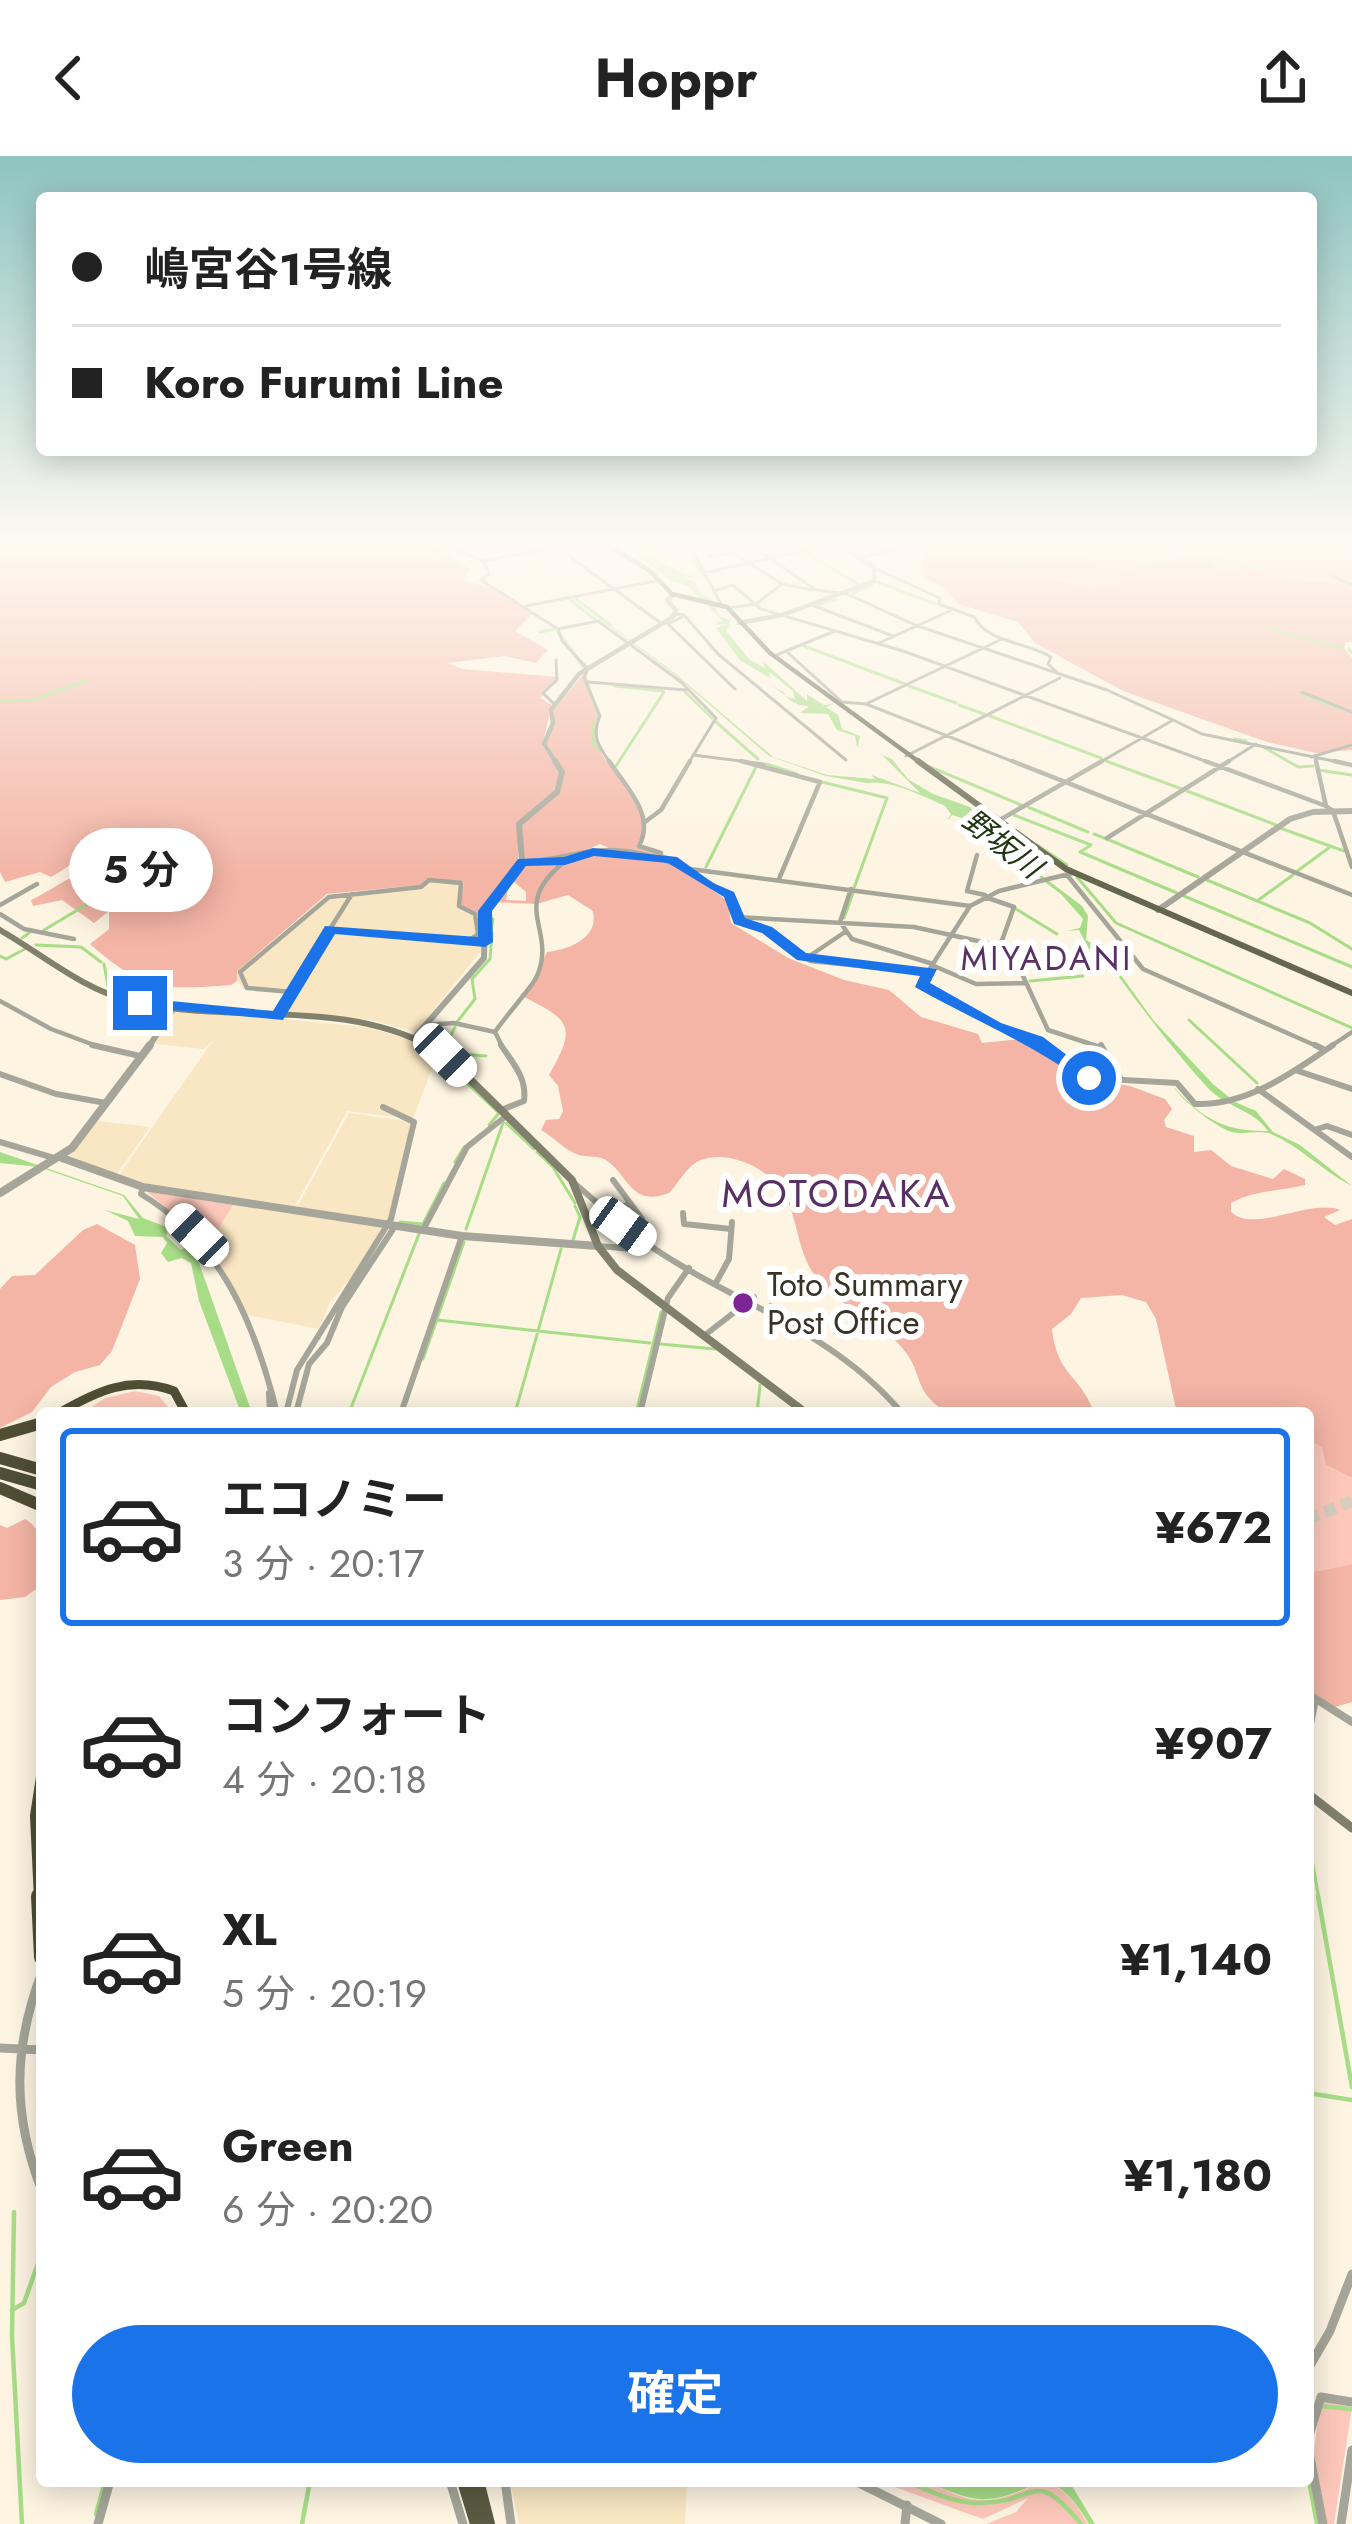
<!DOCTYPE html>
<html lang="ja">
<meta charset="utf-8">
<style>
:root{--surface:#fff;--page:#f6f6f6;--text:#222;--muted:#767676;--line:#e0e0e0;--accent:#1a73e8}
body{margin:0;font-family:Jost,"Noto Sans JP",sans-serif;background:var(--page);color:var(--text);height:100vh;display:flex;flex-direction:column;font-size:45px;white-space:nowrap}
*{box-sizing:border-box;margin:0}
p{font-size:39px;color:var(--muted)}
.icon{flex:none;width:66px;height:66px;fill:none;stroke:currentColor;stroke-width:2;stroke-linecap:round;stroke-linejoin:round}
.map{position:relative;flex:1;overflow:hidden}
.drawer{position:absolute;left:36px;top:1251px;width:1278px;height:1080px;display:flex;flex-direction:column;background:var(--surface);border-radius:12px;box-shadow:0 6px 30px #0003}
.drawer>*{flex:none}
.top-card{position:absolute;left:36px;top:36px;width:1281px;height:264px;border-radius:12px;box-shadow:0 6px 30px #0003;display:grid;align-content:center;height:264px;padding:0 36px;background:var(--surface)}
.end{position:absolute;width:54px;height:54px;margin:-27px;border:15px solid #1a73e8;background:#fff;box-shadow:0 0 0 6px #fff}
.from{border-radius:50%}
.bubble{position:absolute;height:84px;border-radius:42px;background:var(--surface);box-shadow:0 6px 30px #0003;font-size:39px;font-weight:700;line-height:84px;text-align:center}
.car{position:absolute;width:36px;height:72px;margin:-36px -18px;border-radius:15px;box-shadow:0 0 9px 3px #0007;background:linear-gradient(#fff 24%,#345 0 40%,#fff 0 76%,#345 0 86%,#fff 0)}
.top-card b{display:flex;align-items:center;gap:42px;height:114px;font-size:45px}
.top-card b+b{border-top:3px solid var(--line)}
.top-card i{width:30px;height:30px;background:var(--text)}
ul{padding:21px 0 0;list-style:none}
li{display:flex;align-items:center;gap:36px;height:198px;margin:0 24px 18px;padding:0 12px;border:6px solid transparent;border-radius:12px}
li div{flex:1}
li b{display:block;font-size:45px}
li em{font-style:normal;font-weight:700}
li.on{border-color:var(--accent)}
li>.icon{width:108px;height:108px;stroke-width:1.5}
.cta{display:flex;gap:24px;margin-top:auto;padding:24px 36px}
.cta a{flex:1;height:138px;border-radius:72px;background:var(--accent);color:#fff;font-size:48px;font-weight:700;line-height:138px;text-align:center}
header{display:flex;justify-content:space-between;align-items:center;height:156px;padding:0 36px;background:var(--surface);font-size:54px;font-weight:700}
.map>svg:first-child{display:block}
.built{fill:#f9e6c2}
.green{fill:#fdc8bb}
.forest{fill:#f4b5a6}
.water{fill:#a8dd87}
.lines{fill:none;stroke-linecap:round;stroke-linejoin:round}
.stream-far1{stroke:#a8dd87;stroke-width:3}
.stream{stroke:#a8dd87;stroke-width:4.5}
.motorway-tunnel{stroke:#d6cdbd;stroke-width:12;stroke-dasharray:12 6;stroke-linecap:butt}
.minor-far4{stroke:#a5a699;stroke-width:3}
.minor-far3{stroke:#a5a699;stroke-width:4.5}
.minor-far2{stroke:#a5a699;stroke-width:6}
.minor-far1{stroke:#a5a699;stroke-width:8}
.minor{stroke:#a5a699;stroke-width:9}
.tertiary-far2{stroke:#a5a699;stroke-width:4.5}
.tertiary-far1{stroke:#a5a699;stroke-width:6}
.tertiary{stroke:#a5a699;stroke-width:8}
.secondary-far2{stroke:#80806d;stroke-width:6}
.secondary-far1{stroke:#80806d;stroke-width:8}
.secondary{stroke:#80806d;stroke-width:9}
.primary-far1{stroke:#65664e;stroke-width:4.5}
.primary{stroke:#65664e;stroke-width:6}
.trunk{stroke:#5a5a41;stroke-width:14}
.motorway-far2{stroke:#4e4f34;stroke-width:9}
.motorway-far1{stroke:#4e4f34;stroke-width:12}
.motorway{stroke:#4e4f34;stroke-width:16}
.route{fill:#1a73e8}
.poi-dot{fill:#7d2594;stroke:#fff;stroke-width:4.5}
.labels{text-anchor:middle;stroke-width:12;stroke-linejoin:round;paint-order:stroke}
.far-water-label{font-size:30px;font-style:italic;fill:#213613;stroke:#fff}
.far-quarter-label{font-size:33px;letter-spacing:3px;fill:#593065;stroke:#fff}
.poi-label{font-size:33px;fill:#383227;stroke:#fff;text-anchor:start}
.quarter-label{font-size:39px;letter-spacing:3px;fill:#593065;stroke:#fff}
</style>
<header><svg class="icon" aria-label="back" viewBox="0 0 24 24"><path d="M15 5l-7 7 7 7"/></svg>Hoppr<svg class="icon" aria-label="share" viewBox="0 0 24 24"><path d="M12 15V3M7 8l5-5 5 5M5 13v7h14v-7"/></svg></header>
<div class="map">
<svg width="1352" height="2368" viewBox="0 0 1352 2368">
<rect width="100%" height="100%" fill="#fdf4e2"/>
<path class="built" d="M425,723l40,3 -5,22 17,9 6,35 -67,84 -45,-12 -88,-7 11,-19 -50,-5 -7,-8v-10l90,-76 92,-10z
M177,853l189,18 52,15 19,13 -24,64 -66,-8 -52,95 -150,-23 -26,-8 95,-136 -10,10 -50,-5z
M349,957l62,9 -23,100 -91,-15z
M98,965l52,6 -34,48 -46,-19z
M233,1049l149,22 -24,42 -29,35 -10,25 -71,-14 -39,-71z
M510,2325h177l-2,43h-166z"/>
<path class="green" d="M963,388h389v40l-15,9 15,15v20l-15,-3 -166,6z
M146,1035l87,14 -24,39z
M135,1235l24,5 14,17h-90l22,-15z
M1308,1283l14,9 4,17 26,13v86l-44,9z
M1320,2245l32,6 -18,117h-7l-13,-72z
M878,2325c15,0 32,-2 47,2 17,4 35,16 53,17 53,4 66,-51 110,24h-102l30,-12 12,-14 -45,21z"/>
<path class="forest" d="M0,388h416l5,7 20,-5 14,4 -4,6 19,14 -8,10 30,8 40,26 -17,17 33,19 -12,13 -31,-7 -58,7 15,6 96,8 -18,21 12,7 -10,41 18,25 -7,22 -35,29v46l-37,42 1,24 -5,-21 -17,-9 4,-22 -38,-3 -6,6 -93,9 -90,77v10l-6,4c-71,5 -87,6 -141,-41l19,-15v-18l-15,12 -32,-23 -29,6 -2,-6c27,-12 54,-38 85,-32l-5,7 3,6 -34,11 3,11 49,-13 -14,-17 12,-9 -6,-7 9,-12c-31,-13 -55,18 -82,32l-11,-5 -35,10 -5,-10z
M860,388h232l-5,12 15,13 -46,11 34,9 29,-5 2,-11 6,-2 54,-14 28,2 7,12 29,-3 27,10 75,7 5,2v55h-6l-2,6 8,10v92l-36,3 -49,-11 -144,-51 -88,-48 -17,-21 -60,-18 -13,-16 -21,-11 -2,-25 -45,1z
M585,516l14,44c-14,30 16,54 33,77 7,10 10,26 13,38l-8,14 34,12 6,4 -59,-9 -18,-8 -37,17 29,-8 76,6 60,42 3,22 57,35 56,22 45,10 32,27 57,17 4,9 39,-4 58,37 51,10 35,13 7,10 -8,11 2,7 28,9v16l17,-2 20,16 42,13 11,-10 21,10v6c-27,7 -50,4 -74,18v9c24,22 79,-14 109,-2l-16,7 11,8 17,-6v259l-26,-13 -4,-17 -14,-9v-26h-164l32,-4 -20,-90 -10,-17 -24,-7 -41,3 -10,16 -19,15c5,47 27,44 42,83l32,1h-179c-34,-23 -23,-34 -40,-59 -23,-33 -69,-46 -92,-78 -17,-25 -17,-52 -28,-77 -13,-29 -57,-50 -86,-39 -14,5 -22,23 -32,33 -40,15 -40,-20 -65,-34 -9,-4 -21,-1 -30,-6 -11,-5 -22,-17 -33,-23l5,-10 13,-1 4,-8 -5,-25 -9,-11c29,-50 21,-55 -29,-80l13,-12 14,-31c23,-3 52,-14 46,-41l-25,-16 -32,9 -44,-2 16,-14 -2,12 20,1v-9l-14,-12 19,-18 -8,-4 -2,-32 39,-36 3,-21 -17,-26 9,-19 -2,-13z
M97,1068l38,21 5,34 -28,72 -12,14 -25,7 -24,15 -19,25 -32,16v-139l12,-13 23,-1 48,-45z
M25,1363c23,13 17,43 17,66l-17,12 -25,3v-75l7,3z
M1352,1408v138l-17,5 -27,-17v-117z"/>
<path class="water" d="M621,388c28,8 53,30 81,34v-5l5,6 -26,-2 15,5 1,8 14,9 9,18 11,3 -5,11 24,29 15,8 -2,-7 44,40v-7l17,11 10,-1 -8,3 12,8 4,14 18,7 -2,10 34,13 16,20 25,15 37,13 23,32 89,67 6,10 -2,24 16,9 52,72 59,63 22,18 21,9 17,21 27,13 52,41c-29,-15 -53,-40 -81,-52 -11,-4 -27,1 -39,-2 -15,-4 -51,-32 -59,-46 27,31 51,46 95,45 -15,-22 -42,-23 -61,-44 -39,-43 -73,-89 -107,-136l-11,-2 -10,-19 -12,1 13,-3 3,-9 -21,-24 -69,-53 -13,-18 -28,-9 -3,4 12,4 -13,-4 3,-5 -6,-8c-22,-10 -55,-27 -78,-23l-41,-7 -57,-20 -94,-81 -167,-126 168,125 97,83 54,18 48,4 -3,-4 48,18 -38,-38 -25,-9 -2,-10 -18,-6 -9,-16 -28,-1 9,-7c-9,1 -22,-5 -25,-14l-12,-6 16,11 7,2 -2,-8 -24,-19 1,6 -30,-18 -24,-32 12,-4 -14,1 8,-5 -34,-34 -14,-4z
M0,996l124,43 19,23 26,10 -3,8 15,14 11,-7 60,170h-11l-42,-112 -8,-38 -9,-5 -14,4 -7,-9 6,-10 -4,-6 -28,-1 -7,-15 -23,-11 34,9 -16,-23 -84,-29 -39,-4z
M923,2325h146l26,43h-6c-46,-76 -56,-21 -111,-25 -18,-2 -38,-12 -55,-18z"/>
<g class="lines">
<path class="stream-far1" d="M805,396l53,32
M1198,401l37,7
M692,402l9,14
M1237,408l25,4
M877,426l59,22
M853,437l19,-8
M576,443l34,26
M570,444l26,20
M815,450l21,-7
M1269,473l74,19
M540,476l15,-3
M558,476l26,36
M804,490l101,38
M1349,493l3,4
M588,529l11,32 -6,9v18l8,7
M615,530l48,5
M909,530l47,17
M685,536l27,26
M1300,537l38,15
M0,545l33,-1 55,-20
M959,549l25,9
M990,560l111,42
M716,566l42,37
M1235,583l11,2
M1265,592l33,19 15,-1
M1106,605l76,28
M766,608l31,10
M616,610l48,-74
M930,611l91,38
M1318,614l34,5
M822,626l65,16 -33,90
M1187,635l89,34
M1028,651l60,25
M1014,659l77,30 -11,7 17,7
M1280,672l64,23
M1094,678l25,10
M1037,689l30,20
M1121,689l77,32
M1099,704l78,33
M706,711l50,-100
M1296,716l34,-25
M1077,721l39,46 236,105
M1207,724l103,43 42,26
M118,740l13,-5
M1184,740l168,71
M1257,745l36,-26
M1016,753l41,25
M844,762l9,-25
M44,774l42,-25 25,-8
M491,775l2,-12
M22,782l7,-5
M36,789l45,2 20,15
M0,800l6,3 19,-10
M104,808l4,22
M1030,825l53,-5
M1189,864l68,63
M457,866l18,-23 -3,-20 18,-20 2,-26
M444,894l11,-23
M448,897l38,3
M442,902l15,15
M458,919l41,38 -10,12
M506,967l28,26
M537,996l16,15
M455,1006l9,-15
M554,1013l21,34
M400,1066l23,2 21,-41
M466,1073l37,-106
M573,1084l7,-23 -5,-11
M770,1148l11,7
M784,1158l14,9
M437,1164l213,23
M801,1169l14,10
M660,1188l55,5
M423,1203l41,-117
M349,1257l70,-179
M515,1257l46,-164
M636,1257l25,-101
M757,1257l3,-28
M1308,1681l11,62"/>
<path class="stream" d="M1318,1740l34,191
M1308,1937l44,7
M14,2056l-2,124 10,188
M12,2154l12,-7 18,-51
M1320,2250l31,3
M1308,2319l9,49
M906,2325c24,10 48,23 75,22 59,-1 52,-37 100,21
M96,2358l9,-33
M302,2368l8,-43"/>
<path class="motorway-tunnel" d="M1308,1363l44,-18"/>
<path class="minor-far4" d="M428,388l10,8
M442,388l41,17 93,-17
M689,388l32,60
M719,388l63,40 -26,20 -27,4
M749,388l67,46 31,4 68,31 192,65 66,30
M563,389l10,14 89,65
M708,401l24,-4
M859,402l43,-10
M483,405l6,13 -8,6 77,49 4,12 25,27
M874,412l66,30 -1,6 35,13c14,26 53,25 77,40l-3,7 9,8
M708,416l126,-28
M1332,420l20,9
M782,428l31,6
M717,434l16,-5 28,24 142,42 239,87 31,-18 29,14 146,30
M812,449l81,31
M526,450l134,-26
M676,458l8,1 34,39 128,106
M682,461l-14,7 67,65
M558,473l40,-8 83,61 35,36 -28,46
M879,487l75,-34
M786,495l56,51 24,2 153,60
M774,500l61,-25
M587,515l-3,7 16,38c-9,21 -1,31 11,48
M588,526l98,8
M1302,536l50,20
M866,548l136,-65
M555,549l-12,-12 14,-13 -1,-20
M693,599l71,9
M906,600l154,-78
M1311,601l41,-12
M1316,603l1,5
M1097,608l45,-26 71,26
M1224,608l32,-20"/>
<path class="minor-far3" d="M609,605c17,26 47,54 30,85l22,7
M741,605l79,21 -41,97
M1012,605l340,134
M1205,605l121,45
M1316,605l10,45 7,5 19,56
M1334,605l18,4
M998,665l104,-60
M645,666l16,-12 29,-49
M1107,682l122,-77
M977,699l-10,36 18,4
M522,706c29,-1 57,-11 86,-12 47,-1 88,23 125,48l6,23 28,9 43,31 122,12
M690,713l280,37 29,-15 74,-18
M1067,719l76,94 178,79
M851,733l-11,33 12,17 81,25
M985,741l29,10 -14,39
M0,749l37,-21
M970,750l-50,78 76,43 52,21
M0,758l24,15 50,10
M737,761l177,10 96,21 38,82 55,18
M330,773l22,-35
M805,803l40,-27
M934,810l42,18 50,-1
M292,836l-45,-4 -7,-16 89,-75 92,-10 8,-7 32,3 -2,23 16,8 3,20 -10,7
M0,845l51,28 51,19
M277,860l53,-87 155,13
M426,869l28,-2 41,9 8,16
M495,876c9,-14 36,-44 41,-54 23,-48 -28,-70 27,-115
M1328,892l24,-16"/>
<path class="minor-far2" d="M92,889l48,11
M501,889c12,19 26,32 23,56l-23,9
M1044,889l45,33 88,5 18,21c52,2 97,-31 138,-59
M1101,889l20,34
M1315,889l10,5
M1295,914l57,19
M0,918l56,20 50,9
M1258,933l94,68
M1317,973l10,-3 25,9
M0,986l54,16
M613,1024l29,39 4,24
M574,1027c24,20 47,42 72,60 87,61 183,84 256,170
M143,1031l-2,7c81,49 114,130 136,219
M608,1057l21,-9
M683,1057l1,11 47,5
M423,1074l44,-83 39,-31
M598,1090l35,3 14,-5
M717,1125l12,-22 3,-37
M705,1179l49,-38
M269,1237l1,20
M286,1257l11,-43 94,-151 23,-97 -31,-15
M296,1257l13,-49 18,-21 15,-36 53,-81
M401,1257l61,-177
M640,1257l28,-115 21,-30"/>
<path class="minor-far1" d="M1308,1538l44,28
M1308,1578l7,-35"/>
<path class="minor" d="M42,1816c-29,76 -30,143 0,219
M0,1892l42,2
M1308,2213l22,-38 22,-57
M1308,2283l13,-42 31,5
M1308,2290l15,78
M450,2325l13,43
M505,2325l6,43
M855,2325l86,43
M98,2368l12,-43
M905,2368l2,-19
M1341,2368l11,-74"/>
<path class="tertiary-far2" d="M739,467l43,-8 92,-34v-14l-38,-23
M557,608l-13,-20 9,-21 -2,-13 28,-36 94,-57 3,-7 -9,-10 7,-5"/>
<path class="tertiary-far1" d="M1158,754l132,-91 23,-7 39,-1
M415,881l69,-79 1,-47 37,-49 -3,-38 38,-32 5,-20 -7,-11
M148,892l27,-42"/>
<path class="tertiary" d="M62,1002l81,29 319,49 136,10
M0,1037l72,-45 78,-103"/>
<path class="secondary-far2" d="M0,774c42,24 83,60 131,71 99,24 210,-4 302,47"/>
<path class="secondary-far1" d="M428,889l17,10 127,125 26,66 19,24 189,143"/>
<path class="secondary" d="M1308,1638l44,34"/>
<path class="primary-far1" d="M605,388l44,26 23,24 55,13 43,46 152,111"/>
<path class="primary" d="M918,605l148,108 286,124"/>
<path class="trunk" d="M464,2325l13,43
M477,2325l11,43"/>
<path class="motorway-far2" d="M59,1257c38,-22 71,-38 115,-22l12,22"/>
<path class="motorway-far1" d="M0,1279l42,-12
M0,1302l42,12
M0,1317l42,12
M0,1332l42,18
M40,1743l-4,-83 6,-39"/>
<path class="motorway" d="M39,1740l3,61"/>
</g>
<linearGradient id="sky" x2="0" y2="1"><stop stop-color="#8ec4c1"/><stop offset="0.54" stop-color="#fefaf2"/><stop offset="1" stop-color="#fefaf2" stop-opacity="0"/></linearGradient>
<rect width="1352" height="720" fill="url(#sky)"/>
<path class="route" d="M593,692l84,9 36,26 21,9 11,26 27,9 34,26 131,16 -7,14 71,40 42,14 54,41 -14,3c-54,-39 -110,-61 -168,-94l5,-11 -123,-16 -35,-27 -28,-9 -10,-27 -56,-34 -74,-7 -29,9 -39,1 -34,45 1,31 -8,5 -150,-13 -52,86 -143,-13 -7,-4 7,-5 133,13 52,-85 153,11v-26l40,-52 46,-2z"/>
<circle class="poi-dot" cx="743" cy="1147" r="12"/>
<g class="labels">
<g class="far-water-label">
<text transform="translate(1002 688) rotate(38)" y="10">野坂川</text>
</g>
<g class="far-quarter-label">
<text x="1047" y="814">MIYADANI</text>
</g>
<g class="poi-label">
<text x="767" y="1140">Toto Summary<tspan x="767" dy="38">Post Office</tspan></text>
</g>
<g class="quarter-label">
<text x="837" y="1051">MOTODAKA</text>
</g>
</g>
</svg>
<i class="end from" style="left:1089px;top:922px"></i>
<i class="end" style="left:140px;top:847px"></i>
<div class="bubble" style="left:69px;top:672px;width:144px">5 分</div>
<i class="car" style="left:445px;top:899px;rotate:135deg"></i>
<i class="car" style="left:623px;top:1070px;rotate:126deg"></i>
<i class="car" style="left:197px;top:1079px;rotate:314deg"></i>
<div class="top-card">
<b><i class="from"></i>嶋宮谷1号線</b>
<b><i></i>Koro Furumi Line</b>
</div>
<section class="drawer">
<ul>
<li class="on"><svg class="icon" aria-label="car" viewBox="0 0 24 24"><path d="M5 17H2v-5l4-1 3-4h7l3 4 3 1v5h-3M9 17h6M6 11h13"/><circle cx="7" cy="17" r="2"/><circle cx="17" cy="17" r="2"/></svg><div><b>エコノミー</b><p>3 分 · 20:17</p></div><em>¥672</em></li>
<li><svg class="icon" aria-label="car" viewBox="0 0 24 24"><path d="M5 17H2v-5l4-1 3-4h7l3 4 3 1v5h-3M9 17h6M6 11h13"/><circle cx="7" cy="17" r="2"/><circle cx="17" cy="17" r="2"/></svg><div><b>コンフォート</b><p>4 分 · 20:18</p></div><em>¥907</em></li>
<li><svg class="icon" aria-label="car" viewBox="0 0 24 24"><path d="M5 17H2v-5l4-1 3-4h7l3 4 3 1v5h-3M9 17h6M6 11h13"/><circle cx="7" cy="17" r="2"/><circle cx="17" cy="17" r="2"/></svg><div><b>XL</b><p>5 分 · 20:19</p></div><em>¥1,140</em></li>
<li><svg class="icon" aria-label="car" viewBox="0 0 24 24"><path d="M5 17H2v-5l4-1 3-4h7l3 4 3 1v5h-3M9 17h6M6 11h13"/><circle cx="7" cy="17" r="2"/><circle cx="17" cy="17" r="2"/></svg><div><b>Green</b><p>6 分 · 20:20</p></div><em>¥1,180</em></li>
</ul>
<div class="cta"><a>確定</a></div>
</section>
</div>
